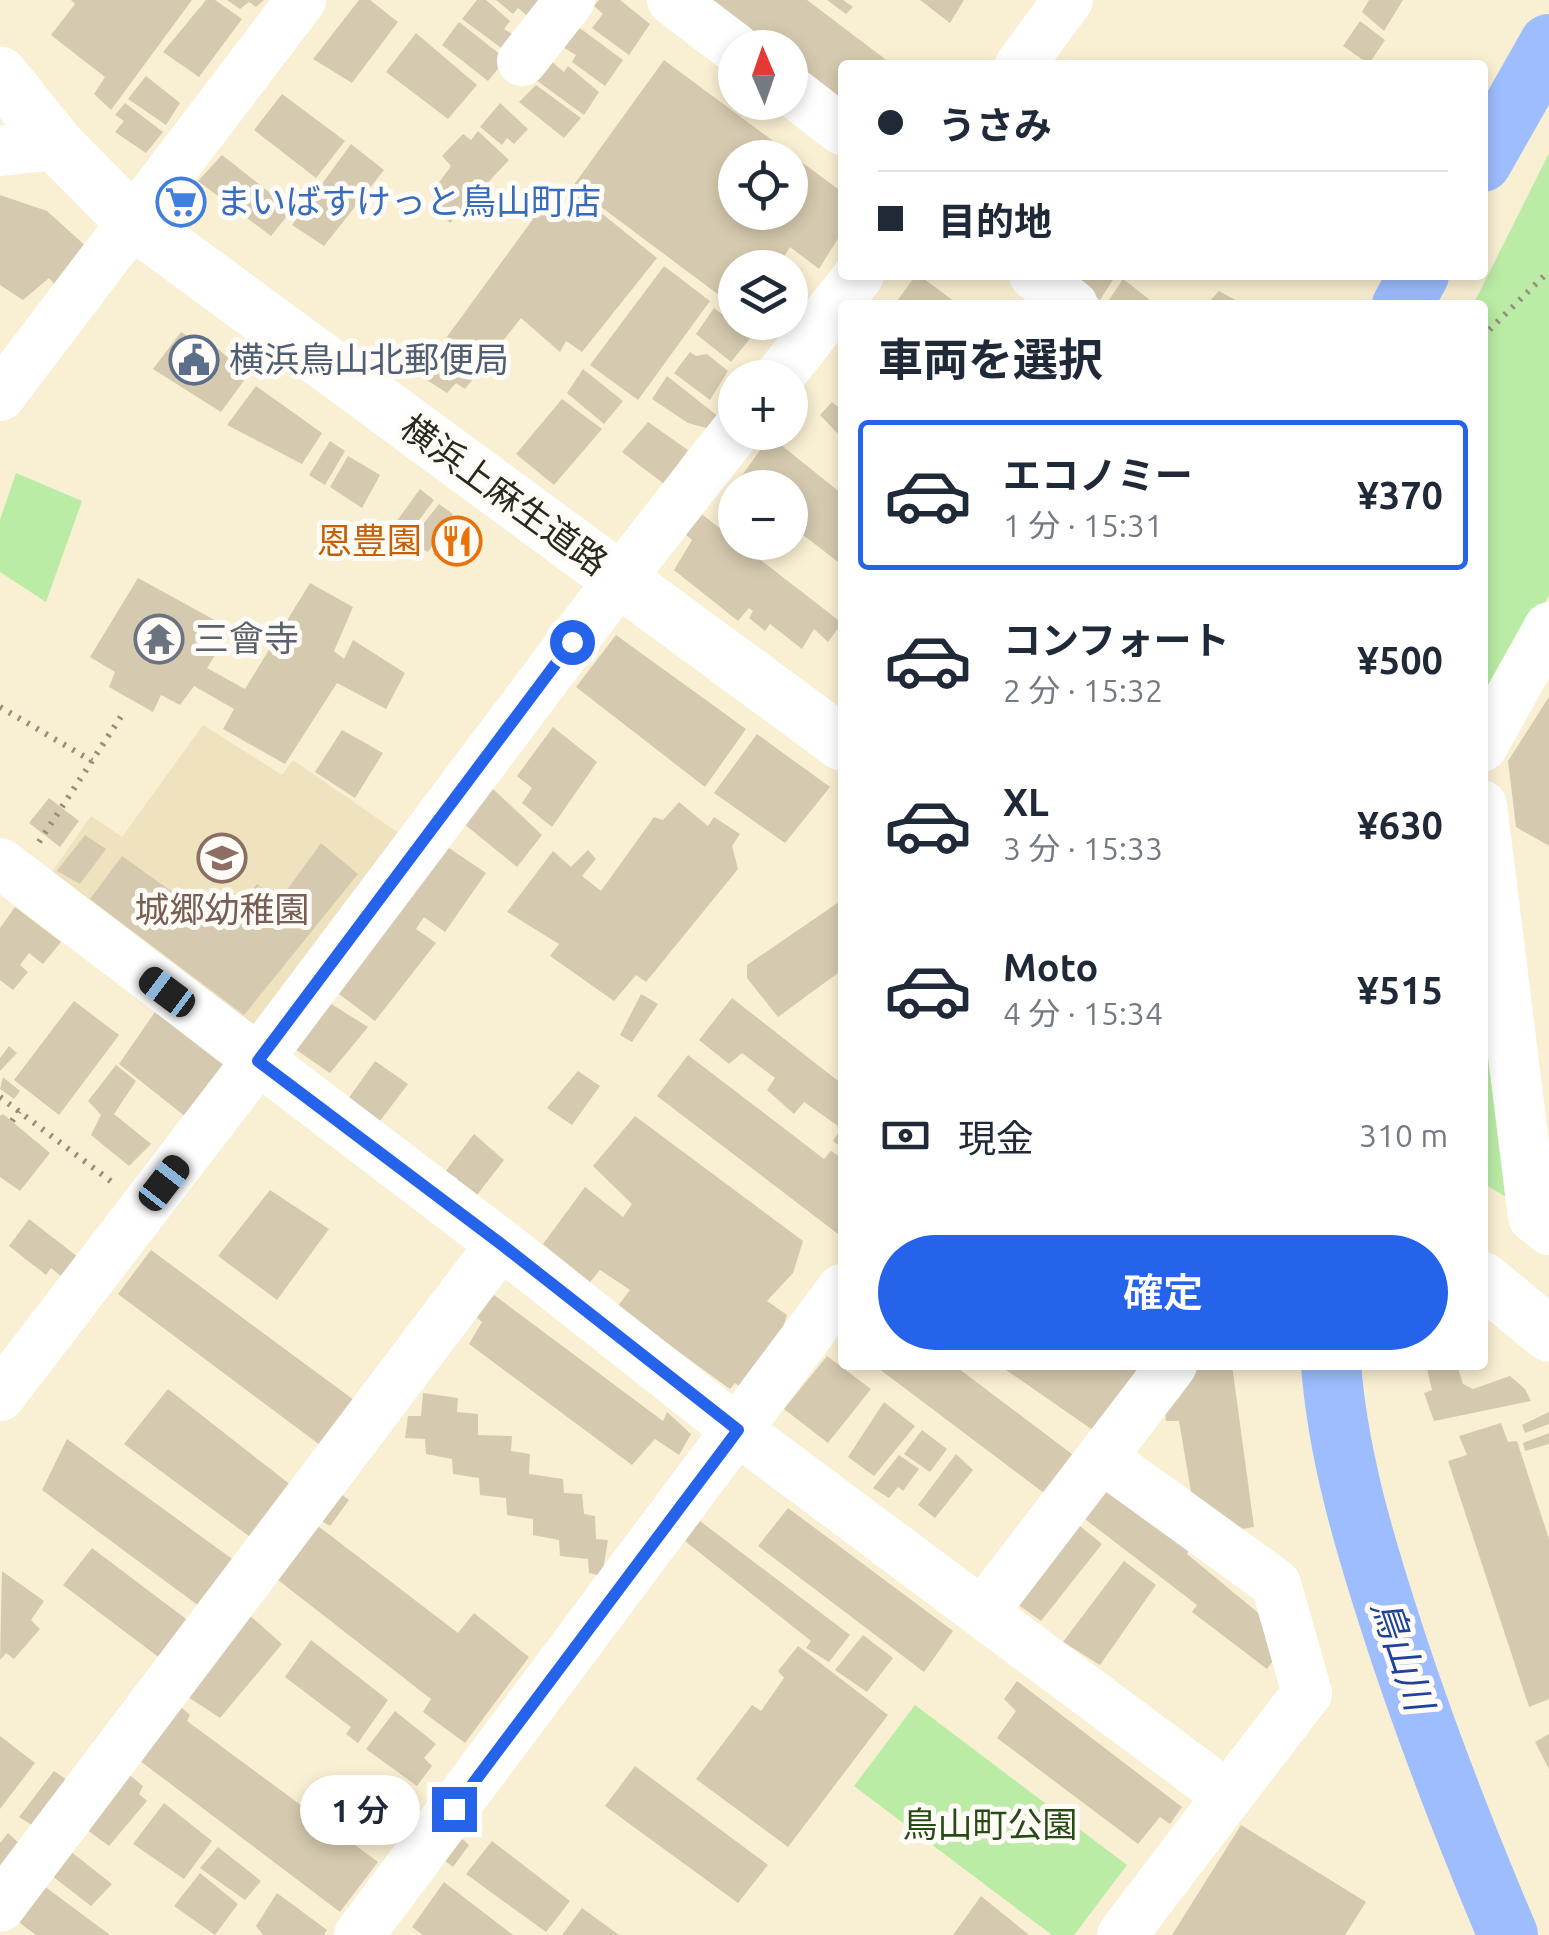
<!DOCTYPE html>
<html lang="ja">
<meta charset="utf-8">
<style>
:root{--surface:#fff;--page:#f6f6f7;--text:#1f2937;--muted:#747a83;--line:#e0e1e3;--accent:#2563eb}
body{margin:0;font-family:Ubuntu,"Noto Sans JP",sans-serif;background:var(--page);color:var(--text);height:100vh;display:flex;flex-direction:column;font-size:38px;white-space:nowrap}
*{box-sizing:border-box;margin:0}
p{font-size:32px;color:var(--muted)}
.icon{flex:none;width:55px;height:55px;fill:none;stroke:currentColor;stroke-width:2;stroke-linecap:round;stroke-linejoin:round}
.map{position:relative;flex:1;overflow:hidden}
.panel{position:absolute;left:838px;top:300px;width:650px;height:1070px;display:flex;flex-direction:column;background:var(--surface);border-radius:10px;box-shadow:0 5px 15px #0003}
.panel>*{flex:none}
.banner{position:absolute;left:838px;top:60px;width:650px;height:220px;border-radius:10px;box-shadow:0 5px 15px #0003;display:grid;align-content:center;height:220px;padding:0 40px;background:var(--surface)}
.needle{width:65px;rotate:358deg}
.controls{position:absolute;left:718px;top:30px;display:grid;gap:20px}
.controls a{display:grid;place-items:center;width:90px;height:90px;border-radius:50%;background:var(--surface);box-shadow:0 5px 15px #0003;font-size:50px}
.end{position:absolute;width:45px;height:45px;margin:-22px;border:12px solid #2563eb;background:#fff;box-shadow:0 0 0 5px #fff}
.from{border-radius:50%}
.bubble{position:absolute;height:70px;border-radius:35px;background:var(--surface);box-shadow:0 5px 15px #0003;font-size:32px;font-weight:600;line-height:70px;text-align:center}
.car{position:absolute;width:30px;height:60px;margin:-30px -15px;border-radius:12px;box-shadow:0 0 8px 2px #0007;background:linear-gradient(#222 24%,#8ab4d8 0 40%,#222 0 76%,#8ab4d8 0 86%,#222 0)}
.banner b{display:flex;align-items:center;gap:35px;height:95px;font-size:38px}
.banner b+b{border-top:2px solid var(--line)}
.banner i{width:25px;height:25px;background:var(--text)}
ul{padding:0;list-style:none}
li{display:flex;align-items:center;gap:30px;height:150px;margin:0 20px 15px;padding:0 20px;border:5px solid transparent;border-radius:10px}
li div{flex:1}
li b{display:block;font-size:38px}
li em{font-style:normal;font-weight:600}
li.selected{border-color:var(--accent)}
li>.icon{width:90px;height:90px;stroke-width:1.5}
h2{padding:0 40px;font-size:45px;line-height:120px}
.pay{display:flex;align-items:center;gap:25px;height:110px;padding:0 40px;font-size:38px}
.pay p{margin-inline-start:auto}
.action{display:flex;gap:20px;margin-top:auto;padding:20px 40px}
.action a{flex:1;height:115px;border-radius:60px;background:var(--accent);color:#fff;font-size:40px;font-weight:600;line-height:115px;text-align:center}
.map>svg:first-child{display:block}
.built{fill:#efe2bf}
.green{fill:#baeca5}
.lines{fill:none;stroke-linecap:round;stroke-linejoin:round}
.river{stroke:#9dbdfe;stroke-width:60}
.building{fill:#d5caaf;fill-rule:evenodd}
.path{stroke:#958e7b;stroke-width:6;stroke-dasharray:2.5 8;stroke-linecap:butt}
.minor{stroke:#fff;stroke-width:50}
.major{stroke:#fff;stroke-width:55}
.route{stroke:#2563eb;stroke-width:12}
.labels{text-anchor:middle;stroke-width:10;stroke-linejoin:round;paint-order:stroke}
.shop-label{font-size:35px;fill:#366cbe;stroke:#fffcf7;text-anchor:start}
.service-label{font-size:35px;fill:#4e5e75;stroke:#fffcf7;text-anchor:start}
.street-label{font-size:35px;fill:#2c281e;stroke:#fffcf7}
.food-label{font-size:35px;fill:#c56008;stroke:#fffcf7;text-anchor:end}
.worship-label{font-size:35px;fill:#5b616d;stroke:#fffcf7;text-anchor:start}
.education-label{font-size:35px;fill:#785e54;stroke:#fffcf7}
.park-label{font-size:35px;fill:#274b14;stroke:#fffcf7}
.water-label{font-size:38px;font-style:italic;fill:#1d439d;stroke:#fffcf7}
</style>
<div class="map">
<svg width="1549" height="1935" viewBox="0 0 1549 1935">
<rect width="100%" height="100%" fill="#f9efd3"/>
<path class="built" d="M203,725l79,50 11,-15 107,74 -142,193 -211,-148 44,-63 31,21z"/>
<path class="green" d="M1549,153v442l-66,119 -1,-409h-9z
M16,473l66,28 -36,101 -46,-30v-52z
M1483,988l23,209 -23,-14z
M915,1705l212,160 -53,70h-22l-198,-149z"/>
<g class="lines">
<path class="river" d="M1482,162l67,-118
M1402,305l17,-30
M1331,1365c7,88 31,170 58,254 34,107 75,212 119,316"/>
</g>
<path class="building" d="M71,0h121l-81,110 -17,-16 11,-17 -54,-42 24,-31z
M206,0h9l27,19 -43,58 -36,-25z
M227,0h37l-8,7 -7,-5 -9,7z
M359,0h11l28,22 -46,61 -39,-24z
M477,0h9l24,21 -6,8 16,10 -12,14 -46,-34z
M496,0h49l-14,19 -13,-11 -5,6z
M599,0h21l30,24 -21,31 -37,-27 11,-14 -9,-8z
M702,0h105l86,65h-51v40l-52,-39v-18h-24z
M827,0h16l10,7 -7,7z
M920,0h44l-14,23z
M1369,0h34l-19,31 -22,-19z
M1360,21l25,19 -16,24 -26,-18z
M459,22l47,37 -18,22 -46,-36z
M577,26l46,34 -18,26 -33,-24 4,-7 -15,-9z
M416,33l61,52 -29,34 -62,-47z
M664,60l178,132v40l-23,37 -29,-22 -13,21h-42v39l-162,-121zM735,158h55v54h-55z
M552,62l12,10 4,-6 31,26 -15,23 -48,-35z
M146,76l34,27 -14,22 -38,-26z
M536,85l45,33 -17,20 -45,-36z
M282,94l63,47 -29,37 -62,-48z
M125,103l38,29 -17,21 -31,-21 9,-11 -9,-6z
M500,103l28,26 -14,15 -7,-6 -5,7 -22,-18z
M478,131l31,29 -59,63 -16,-16 5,-9 -7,-6 19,-26 -9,-10 21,-22 8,6z
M351,144l33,26 -60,76 -32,-21z
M222,155l70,55 -21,26 -73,-55z
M569,187l88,71 -75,94 -16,-11 -6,11 -39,-34 -56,71 -9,-6 -9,10 -28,-18 125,-171 6,6z
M0,195l47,16 42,38 -32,38 -8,-9 -26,22 -23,-15z
M664,266l46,35 -72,99 -48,-35z
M916,275h3l40,30h-65z
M1071,275h45l-16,25 -31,-22z
M1123,279l27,21 -4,5h-29l-8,-5z
M1219,291l20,11 -2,3h-31z
M714,308l38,28 -21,26 -35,-28z
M181,332l16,10 5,-7 46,40 -27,37 -68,-43z
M690,352l6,4 11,-2 21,17 -18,29 -36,-27z
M583,369l40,32 -19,23 -37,-31z
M667,376l52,41 -13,11 -18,-5 -36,-24z
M256,386l66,47 -20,31 -75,-39z
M562,399l40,30 -48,56 -38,-31z
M832,402l10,8v28l-22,-23z
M648,422l40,28 -24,34 -42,-32z
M770,436l72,58v71l-52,-40v-37h-49l-5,-4z
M330,441l15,10 -20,34 -16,-10z
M348,456l32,19 -18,33 -32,-21z
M420,489l14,11 -23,31 -15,-9z
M439,504l14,10 -25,38 -19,-10z
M699,512l143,111 -14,19 -14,-13 -12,20 -32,-25 -5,7 -16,-13 4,-7 -4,-3 -11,13 -64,-51 18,-30 -8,-7z
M458,515l16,14 -24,36 -17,-11z
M138,578l93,51 -24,39 38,21 65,-106 43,24 -19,44 10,8 9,-19 52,33 -19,36 -49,-26 -52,81 -62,-35 11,-20 -40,-23 -14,19 -19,-10 -8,17 -44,-25 6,-15 -25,-15z
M616,635l130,94 -41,58 -129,-100z
M1549,697v149l-33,-19 -8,-66z
M553,727l44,35 -45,65 -30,-24 10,-15 -15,-12z
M342,730l41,23 -28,45 -40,-26z
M757,734l73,53 -45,56 -71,-50z
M492,788l50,47 -25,32 -54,-44z
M49,798l30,23 -19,26 -31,-24z
M679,802l29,24 6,-9 26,17 -8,12 6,23 -92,113 -10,-7 -22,26 -64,-45 9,-12 -52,-32 46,-61 18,16 17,-17 8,9 -14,17 19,15 53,-74 9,3z
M85,835l21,14 -26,35 -23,-13z
M321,843l37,31 -114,141 -154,-116 32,-43 101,72 34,-44 22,17z
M449,848l37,25 -41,59 -21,-15 -8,12 20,14 -61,78 -36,-27z
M842,900v70l-64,47 -31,-39v-13z
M15,907l46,35 -18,22 -14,-11 -9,12 8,7 -15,18 -13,-10v-52z
M641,994l17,10 -26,38 -12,-7z
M732,998l110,86v64l-9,-7 8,-13 -37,-26 -10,12 -27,-24 8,-12 -33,-25 -13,11 -30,-24z
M74,1001l45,34 -60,80 -45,-35z
M328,1002l40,25 -38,46 -38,-26z
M155,1012l71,55 -40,50 -67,-53z
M9,1046l8,7 -17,18v-13z
M688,1055l136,104 7,-8 11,7v79l-185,-141z
M375,1061l33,23 -28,37 -32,-22z
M116,1065l20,16 -22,33 37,30 -22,22 -38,-31 10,-20 -13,-14z
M578,1071l22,15 -28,39 -25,-17z
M3,1077l17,14 -6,8 -14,-10z
M3,1114l47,39 -30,38 -20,-14v-61z
M635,1116l168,125 -10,32 -26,28 20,14 -5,15 -39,59 -8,-6 -5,6 -113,-82 13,-17 -30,-20 -10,12 -47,-38 42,-57 38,30 9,-13 -39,-38z
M474,1134l30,26 -27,35 -23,-11 3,-6 -12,-6z
M270,1190l59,39 -52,71 -59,-44z
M29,1219l49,38 -16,20 -11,-9 -5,7 -37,-29z
M151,1250l211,156 -34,45 -210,-157z
M486,1289l177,132 4,-9 24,22 -12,21 -24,-16 -23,26 -163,-121 13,-22 -13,-12z
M827,1356l44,33 -43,54 -44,-34z
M874,1365h80l127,96 -29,38z
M999,1365h149l-51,68z
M1189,1365h43l22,162 -23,4 -38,-27 -14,-83h-13l-2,-18 16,-6 -2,-26z
M1426,1365h31l6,19 10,5 37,-13 15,13 6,12 -97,20 -10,-28 8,-3z
M168,1389l128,100 -39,53 -133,-98z
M423,1393l35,5 -1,14 21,2v21l34,1 -1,15 19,3 -1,20 34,5 1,14 18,1 2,20 11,2 1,23 12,1 -6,36 -13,-3 -1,-14 -28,-3 -1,-16 -26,-5v-16l-26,-4 -1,-17 -26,-3 -1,-17 -26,-4 -1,-15 -26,-5 -1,-15 -20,-1 3,-22h13z
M884,1402l31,24 -41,50 -26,-19z
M1549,1412v12l-24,9 -3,-8z
M1501,1423l7,19 9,-1 32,98v160l-20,8 -81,-246 19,-6 -8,-19z
M922,1430l25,19 -17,23 -26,-18z
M1549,1433v11l-24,7 -2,-8z
M67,1439l168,122 -32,48 -161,-119z
M956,1454l17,16 -38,48 -17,-13z
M899,1455l20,14 -16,22 -5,-4 -9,11 -16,-10z
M1107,1480l87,60 -7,14 81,67 10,33 -11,15 -75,-57 5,-7 -116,-89z
M333,1488l16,12 -19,26 -17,-10z
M788,1508l165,123 -29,41 -166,-126z
M1070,1518l32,26 -61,77 -31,-22z
M700,1521l150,114 -21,27 -23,-14 5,-7 -126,-100z
M318,1526l140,107 16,-20 55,44 -64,86 -42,-31 8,-13 -153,-119z
M92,1548l106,80 -29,37 -106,-80z
M1124,1561l32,24 -56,80 -37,-23z
M2,1571l42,30 -13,19 9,9 -26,30 -8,-6 -6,7z
M247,1613l35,31 -62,74 -38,-25z
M863,1635l30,23 -26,34 -32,-22z
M311,1640l77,60 -30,43 -12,-9 5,-7 -66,-50z
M798,1646l90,69 -100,132 -92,-68 56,-74 9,6 23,-33 -6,-7z
M1017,1681l165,126 -12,17 -10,-7 -22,27 -141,-106 19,-27 -12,-12z
M173,1700l17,15 -3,6 191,141 -38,50 -209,-158z
M395,1711l41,33 -12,14 8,8 -15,20 -51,-37z
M1549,1734v35l-14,-27z
M0,1736l35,27 -35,46z
M635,1766l133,99 -30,38 -133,-97z
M122,1769l21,17 -4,8 8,7 -38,45 -30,-22z
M54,1771l19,13 -33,46 -21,-13z
M164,1803l48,38 -28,38 -51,-35z
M1241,1825l125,77 -21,33h-173z
M8,1833l14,13 -22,24v-27z
M459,1836l10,9 -16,22 -12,-9z
M492,1841l78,60 -24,31 -80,-58z
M61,1844l51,40 -21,22 -49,-38z
M218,1847l43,34 -16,19 -45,-32z
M200,1873l38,31 -23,31 -41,-29z
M444,1882l69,53h-90l-11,-8z
M40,1883l70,52h-74l-23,-17z
M277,1893l50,37 -3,5h-61l-7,-9z
M981,1896l48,39h-76z
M582,1908l37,27h-57z"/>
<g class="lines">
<path class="path" d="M1482,337l67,-66
M0,707l92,54
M39,842l83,-127
M0,1097l112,85
M12,1121l7,-10"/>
<path class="minor" d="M672,0l63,48
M522,61l48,-61
M1020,65l48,-65
M790,90l52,40
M0,151l57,-6
M1034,275l39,30
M778,378l81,-103
M0,396l301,-396
M1482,747l67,-120
M1482,805l51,412 16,13
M0,863l501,381 236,186 491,366 -106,139
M0,1396l257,-335 362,-481 116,-148
M1102,1458l174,126 31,109 -79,103
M983,1612l189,-247
M0,1907l501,-663
M359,1935l483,-646"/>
<path class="major" d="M0,74l57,71 74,75 711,523
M1482,1279l67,55"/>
</g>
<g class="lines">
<path class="route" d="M454,1809l284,-379 -237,-186 -243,-183 314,-419"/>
</g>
<defs>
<g id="supermarket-ring" transform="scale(2.5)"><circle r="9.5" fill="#fffcf7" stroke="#3f7fe0" stroke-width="1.5"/><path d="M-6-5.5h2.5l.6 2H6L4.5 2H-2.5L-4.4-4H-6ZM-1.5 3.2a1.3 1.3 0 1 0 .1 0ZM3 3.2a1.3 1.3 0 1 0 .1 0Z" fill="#3f7fe0"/></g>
<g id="civic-ring" transform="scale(2.5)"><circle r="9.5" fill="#fffcf7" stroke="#5c6f8a" stroke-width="1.5"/><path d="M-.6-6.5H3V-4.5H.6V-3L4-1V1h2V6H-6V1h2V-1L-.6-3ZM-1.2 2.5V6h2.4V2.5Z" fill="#5c6f8a"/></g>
<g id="restaurant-ring" transform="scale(2.5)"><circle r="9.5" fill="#fffcf7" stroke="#e8710a" stroke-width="1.5"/><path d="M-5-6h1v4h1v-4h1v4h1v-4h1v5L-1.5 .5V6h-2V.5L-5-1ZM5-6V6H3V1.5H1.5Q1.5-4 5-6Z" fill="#e8710a"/></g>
<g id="temple-ring" transform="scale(2.5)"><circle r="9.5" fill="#fffcf7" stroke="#6b7280" stroke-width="1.5"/><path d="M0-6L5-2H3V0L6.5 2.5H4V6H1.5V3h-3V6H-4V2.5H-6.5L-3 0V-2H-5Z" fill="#6b7280"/></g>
<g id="school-ring" transform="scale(2.5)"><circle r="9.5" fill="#fffcf7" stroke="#8d6e63" stroke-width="1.5"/><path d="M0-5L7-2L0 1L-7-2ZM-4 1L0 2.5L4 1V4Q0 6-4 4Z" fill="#8d6e63"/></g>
</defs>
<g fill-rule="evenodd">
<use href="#supermarket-ring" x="181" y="202"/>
<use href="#civic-ring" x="194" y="360"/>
<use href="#restaurant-ring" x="457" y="541"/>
<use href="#temple-ring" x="159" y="639"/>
<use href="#school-ring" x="222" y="858"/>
</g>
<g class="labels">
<g class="shop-label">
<text x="216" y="214">まいばすけっと鳥山町店</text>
</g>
<g class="service-label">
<text x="229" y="372">横浜鳥山北郵便局</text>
</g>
<g class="street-label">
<text transform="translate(504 495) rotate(36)" y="12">横浜上麻生道路</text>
</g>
<g class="food-label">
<text x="422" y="553">恩豊園</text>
</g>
<g class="worship-label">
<text x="194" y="651">三會寺</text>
</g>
<g class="education-label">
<text x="222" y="922">城郷幼稚園</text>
</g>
<g class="park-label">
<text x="990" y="1837">鳥山町公園</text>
</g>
<g class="water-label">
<text transform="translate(1402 1655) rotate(71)" y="13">鳥山川</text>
</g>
</g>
</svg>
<div class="controls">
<a><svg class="needle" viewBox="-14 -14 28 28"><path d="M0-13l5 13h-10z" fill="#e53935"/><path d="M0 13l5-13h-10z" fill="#747a83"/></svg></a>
<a><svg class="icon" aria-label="locate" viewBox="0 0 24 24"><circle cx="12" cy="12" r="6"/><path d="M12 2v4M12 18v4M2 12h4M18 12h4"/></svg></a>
<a><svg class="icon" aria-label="layers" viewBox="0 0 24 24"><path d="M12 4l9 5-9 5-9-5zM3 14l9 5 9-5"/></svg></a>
<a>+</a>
<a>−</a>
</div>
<i class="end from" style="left:572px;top:642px"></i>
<i class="end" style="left:454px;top:1809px"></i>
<div class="bubble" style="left:300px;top:1775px;width:120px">1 分</div>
<i class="car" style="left:167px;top:992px;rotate:307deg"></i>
<i class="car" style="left:164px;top:1183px;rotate:38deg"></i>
<div class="banner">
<b><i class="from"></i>うさみ</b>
<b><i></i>目的地</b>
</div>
<section class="panel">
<h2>車両を選択</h2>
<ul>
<li class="selected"><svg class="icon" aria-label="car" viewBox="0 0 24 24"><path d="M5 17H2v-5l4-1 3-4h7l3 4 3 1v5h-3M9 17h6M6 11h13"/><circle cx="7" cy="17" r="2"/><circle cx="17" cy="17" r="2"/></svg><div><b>エコノミー</b><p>1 分 · 15:31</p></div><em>¥370</em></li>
<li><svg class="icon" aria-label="car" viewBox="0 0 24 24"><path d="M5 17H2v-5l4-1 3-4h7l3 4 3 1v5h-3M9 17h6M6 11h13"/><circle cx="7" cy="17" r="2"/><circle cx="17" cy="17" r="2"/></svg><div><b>コンフォート</b><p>2 分 · 15:32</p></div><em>¥500</em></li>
<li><svg class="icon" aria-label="car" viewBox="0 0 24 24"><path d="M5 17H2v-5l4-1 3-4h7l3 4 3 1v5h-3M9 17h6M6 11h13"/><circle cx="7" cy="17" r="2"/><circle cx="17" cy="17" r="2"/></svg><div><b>XL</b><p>3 分 · 15:33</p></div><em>¥630</em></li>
<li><svg class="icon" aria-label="car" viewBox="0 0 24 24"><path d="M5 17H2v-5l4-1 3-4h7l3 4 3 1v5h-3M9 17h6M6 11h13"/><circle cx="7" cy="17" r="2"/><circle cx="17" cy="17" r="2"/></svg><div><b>Moto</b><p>4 分 · 15:34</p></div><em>¥515</em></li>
</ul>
<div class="pay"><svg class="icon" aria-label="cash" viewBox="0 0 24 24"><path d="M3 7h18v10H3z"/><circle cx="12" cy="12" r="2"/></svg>現金<p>310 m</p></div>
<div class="action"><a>確定</a></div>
</section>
</div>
